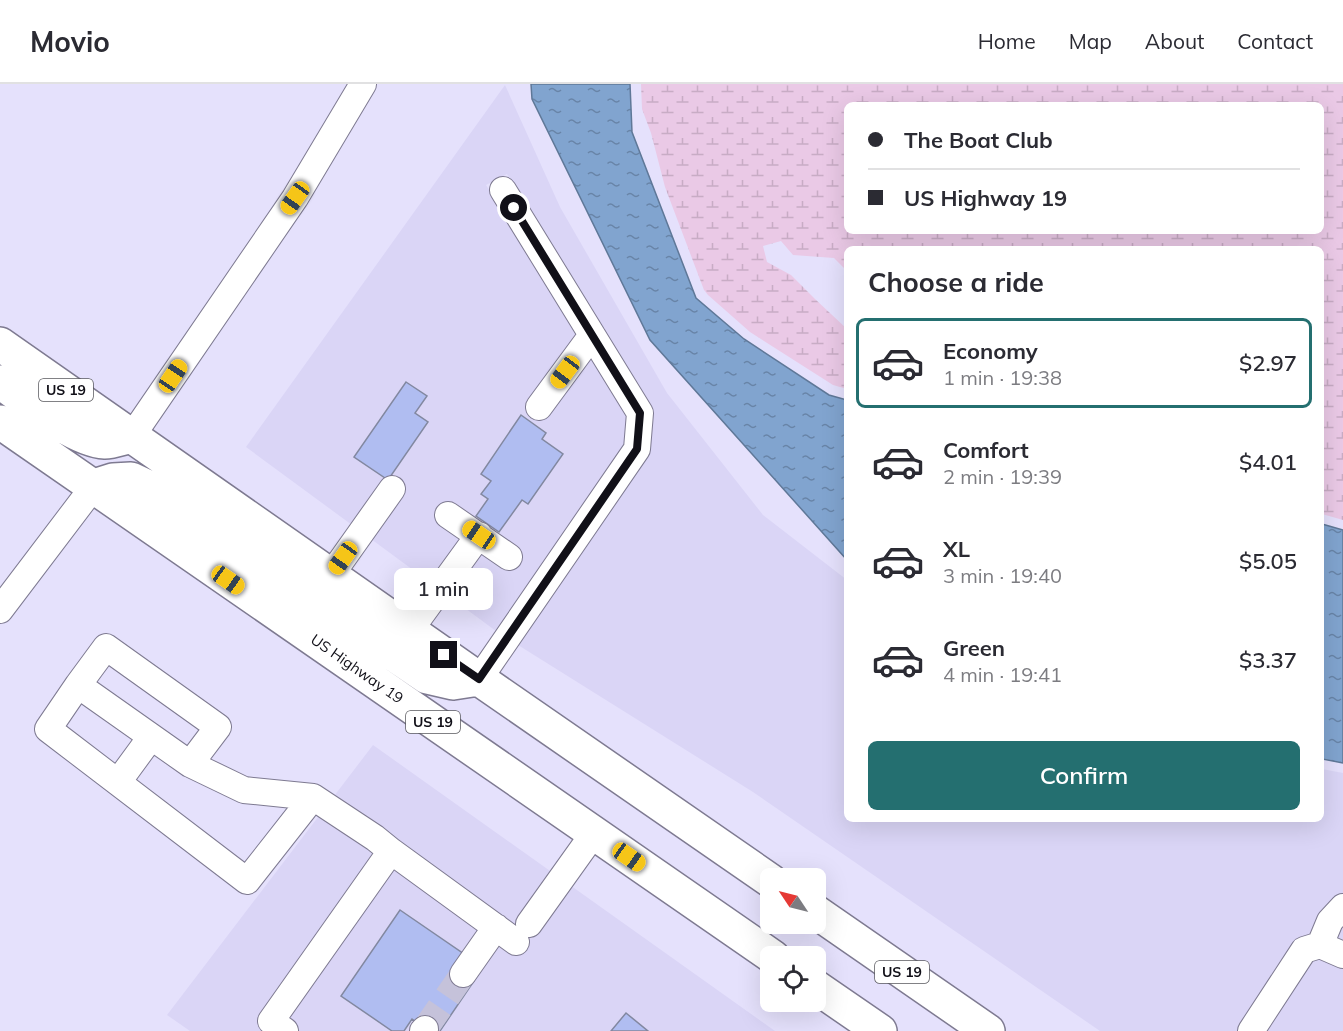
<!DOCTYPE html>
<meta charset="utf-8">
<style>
:root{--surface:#fff;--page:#f2f2f3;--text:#2b2b33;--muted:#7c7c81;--line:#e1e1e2;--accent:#246f70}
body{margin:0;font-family:Mulish,sans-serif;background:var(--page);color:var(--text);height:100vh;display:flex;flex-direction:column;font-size:22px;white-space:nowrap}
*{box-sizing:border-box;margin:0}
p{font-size:20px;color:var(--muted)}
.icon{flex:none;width:33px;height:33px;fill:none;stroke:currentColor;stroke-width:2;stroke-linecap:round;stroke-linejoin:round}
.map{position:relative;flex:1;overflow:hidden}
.panel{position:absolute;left:844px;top:162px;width:480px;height:576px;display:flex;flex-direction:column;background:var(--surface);border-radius:9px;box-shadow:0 6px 24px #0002}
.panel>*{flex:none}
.banner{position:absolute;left:844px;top:18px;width:480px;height:132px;border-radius:9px;box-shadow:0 6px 24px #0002;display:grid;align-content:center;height:132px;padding:0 24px;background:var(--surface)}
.needle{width:39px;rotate:305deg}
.controls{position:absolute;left:760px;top:784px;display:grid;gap:12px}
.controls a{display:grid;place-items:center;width:66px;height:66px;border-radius:9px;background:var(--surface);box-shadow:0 6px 24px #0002;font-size:30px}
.end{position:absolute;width:27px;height:27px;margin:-14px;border:8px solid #111018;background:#fff;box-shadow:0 0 0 3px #fff}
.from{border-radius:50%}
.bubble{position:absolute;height:42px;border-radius:9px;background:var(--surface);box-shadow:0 6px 24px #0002;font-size:20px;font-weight:600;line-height:42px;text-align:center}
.car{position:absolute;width:18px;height:36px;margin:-18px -9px;border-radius:8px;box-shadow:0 0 4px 2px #0007;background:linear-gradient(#f5c518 24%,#345 0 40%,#f5c518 0 76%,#345 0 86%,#f5c518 0)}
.banner b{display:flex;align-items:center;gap:21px;height:57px;font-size:22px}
.banner b+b{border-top:2px solid var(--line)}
.banner i{width:15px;height:15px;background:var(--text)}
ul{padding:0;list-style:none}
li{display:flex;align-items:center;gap:18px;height:90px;margin:0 12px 9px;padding:0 12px;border:3px solid transparent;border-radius:9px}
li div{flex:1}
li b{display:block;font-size:22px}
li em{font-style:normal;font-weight:600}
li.active{border-color:var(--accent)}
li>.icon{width:54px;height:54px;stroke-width:1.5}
h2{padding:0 24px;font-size:27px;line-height:72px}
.button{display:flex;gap:12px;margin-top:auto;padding:12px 24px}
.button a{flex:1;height:69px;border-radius:9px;background:var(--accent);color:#fff;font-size:24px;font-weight:600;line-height:69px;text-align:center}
header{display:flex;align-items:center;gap:36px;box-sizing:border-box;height:84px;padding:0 30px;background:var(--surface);border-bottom:2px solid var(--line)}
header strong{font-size:28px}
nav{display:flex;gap:33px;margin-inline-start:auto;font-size:21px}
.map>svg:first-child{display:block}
.built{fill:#dad5f6}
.wetland{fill:url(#wetland-marsh);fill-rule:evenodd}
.water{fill:url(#water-ripples);stroke:#5f7898;stroke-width:1.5}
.building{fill:#b0bdf1;stroke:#8288a0;stroke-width:1.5}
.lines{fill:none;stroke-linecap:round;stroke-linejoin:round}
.minor-tunnel{stroke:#c5c2da;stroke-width:26;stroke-dasharray:26 13;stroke-linecap:butt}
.minor-casing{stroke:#7e7a91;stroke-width:28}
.highway-casing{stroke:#7e7a91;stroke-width:36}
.minor{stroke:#fff;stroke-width:26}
.highway{stroke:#fff;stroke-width:33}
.route{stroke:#111018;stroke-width:8}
.labels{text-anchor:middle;stroke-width:5;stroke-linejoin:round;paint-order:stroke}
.shield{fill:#fff;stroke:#58585d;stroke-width:1.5}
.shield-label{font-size:14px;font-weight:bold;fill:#111018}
.street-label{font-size:15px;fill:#111018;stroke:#fff}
</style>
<header>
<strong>Movio</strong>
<nav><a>Home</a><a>Map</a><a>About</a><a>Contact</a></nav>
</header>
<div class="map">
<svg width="1343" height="947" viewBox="0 0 1343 947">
<defs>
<pattern id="wetland-marsh" width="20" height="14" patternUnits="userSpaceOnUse" patternTransform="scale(1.5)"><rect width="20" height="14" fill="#eac9e6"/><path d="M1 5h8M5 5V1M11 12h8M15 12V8" fill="none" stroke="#c8acc5"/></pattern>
<pattern id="water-ripples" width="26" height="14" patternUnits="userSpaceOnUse" patternTransform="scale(1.5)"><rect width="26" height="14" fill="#81a4cf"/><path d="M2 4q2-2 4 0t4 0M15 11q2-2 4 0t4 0" fill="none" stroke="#6884a7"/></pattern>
</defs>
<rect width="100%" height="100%" fill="#e5e1fc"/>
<path class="built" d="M505,1l55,122 107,186 96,122 84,65 1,239h474v-50l21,4v258h-243l-347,-239 -235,-147 130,-189 2,-5 3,-36 -2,-7 -144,-234 -21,11 142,230 -3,28 -129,188 -250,-184z
M373,661l402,286h-585l-23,-16z"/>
<path class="wetland" d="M641,0h702v436l-21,-6v-265h-474l-1,22 -13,-13 -41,-3 -12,-14 -18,5 4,16 24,13 24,24 32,30v60l-14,-4 -83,-53 -42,-37 -4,-5 -39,-103 -14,-54 -9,-24zM848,21h474v126h-474z"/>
<path class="water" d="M531,0h99l2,48 64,166 48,41 85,56 18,5v160l-197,-220 -118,-241z
M1322,440l21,6v233l-21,-4z"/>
<path class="building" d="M406,298l21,14 -12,17 13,9 -40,58 -34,-23z
M521,331l25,18 -4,6 21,15 -35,50 -6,-4 -23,32 -23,-16 12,-17 -7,-5 10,-13 -10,-7z
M400,826l64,44 -9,14 19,13 -34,50h-11l-17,-12 -8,12h-12l-51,-35z
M626,929l22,18h-37z"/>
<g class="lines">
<path class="minor-tunnel" d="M425,945l38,-55"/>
<g class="minor-casing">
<path id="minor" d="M539,323l53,-72
M132,352l163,-238 68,-114
M448,431l61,42
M331,491l61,-86
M0,526l94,-124
M410,546l69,-95
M479,595l158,-230 3,-36 -137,-223
M78,601l28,-38 112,80 -28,37
M118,698l33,-45
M313,713l-66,84 -199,-152 30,-44 112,79 54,26 69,7 62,41 16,13
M529,840l65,-91
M1320,861l10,-24 13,-14
M463,890l33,-47
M285,947l-14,-10 120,-170 125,91
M423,947l2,-2
M1251,947l53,-81 16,-5 23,10"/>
</g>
<g class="highway-casing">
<path id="highway" d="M0,260l479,335 292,202
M0,298c26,18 73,58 105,60 8,0 18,-4 27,-6
M0,338l773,535
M94,402l19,-6 18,-1 19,9 277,189 26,6 26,-4
M816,828l172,119
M816,903l64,44"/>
</g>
<use href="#minor" class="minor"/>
<use href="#highway" class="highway"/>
</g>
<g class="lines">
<path class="route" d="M444,571l35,24 158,-230 3,-36 -126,-205"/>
</g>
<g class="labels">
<g class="shield">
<rect x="39" y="295" width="54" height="22" rx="4.5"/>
<rect x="406" y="627" width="54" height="22" rx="4.5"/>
<rect x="875" y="877" width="54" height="22" rx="4.5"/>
</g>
<g class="shield-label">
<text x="66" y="311">US 19</text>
<text x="433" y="643">US 19</text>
<text x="902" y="893">US 19</text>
</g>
<g class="street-label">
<text transform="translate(357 585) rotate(35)" y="5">US Highway 19</text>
</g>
</g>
</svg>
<div class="controls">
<a><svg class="needle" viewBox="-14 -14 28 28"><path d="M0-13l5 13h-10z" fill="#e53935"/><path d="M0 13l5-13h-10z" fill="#7c7c81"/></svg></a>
<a><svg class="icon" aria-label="locate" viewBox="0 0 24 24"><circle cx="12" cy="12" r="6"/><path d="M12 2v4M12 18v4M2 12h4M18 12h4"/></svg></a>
</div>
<i class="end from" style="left:514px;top:124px"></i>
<i class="end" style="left:444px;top:571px"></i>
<div class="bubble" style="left:394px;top:484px;width:99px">1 min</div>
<i class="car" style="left:295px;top:114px;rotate:215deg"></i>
<i class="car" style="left:565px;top:288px;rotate:217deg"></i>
<i class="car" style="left:173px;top:292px;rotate:34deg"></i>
<i class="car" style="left:479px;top:451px;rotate:304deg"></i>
<i class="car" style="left:343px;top:474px;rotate:215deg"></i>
<i class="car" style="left:228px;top:496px;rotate:125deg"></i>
<i class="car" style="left:629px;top:773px;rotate:125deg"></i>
<div class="banner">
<b><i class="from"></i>The Boat Club</b>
<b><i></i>US Highway 19</b>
</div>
<section class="panel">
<h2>Choose a ride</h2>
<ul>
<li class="active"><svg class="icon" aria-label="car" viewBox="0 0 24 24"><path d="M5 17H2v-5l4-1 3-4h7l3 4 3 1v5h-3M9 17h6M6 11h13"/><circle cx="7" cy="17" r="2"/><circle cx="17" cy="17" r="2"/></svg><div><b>Economy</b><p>1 min · 19:38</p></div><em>$2.97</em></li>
<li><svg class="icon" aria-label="car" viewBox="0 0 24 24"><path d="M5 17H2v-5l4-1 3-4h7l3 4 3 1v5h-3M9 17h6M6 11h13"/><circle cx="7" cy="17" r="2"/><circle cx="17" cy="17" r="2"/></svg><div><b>Comfort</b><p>2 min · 19:39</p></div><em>$4.01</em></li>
<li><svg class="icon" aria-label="car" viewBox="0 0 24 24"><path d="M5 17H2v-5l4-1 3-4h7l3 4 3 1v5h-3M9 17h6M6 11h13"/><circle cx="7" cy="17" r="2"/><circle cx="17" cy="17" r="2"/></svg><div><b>XL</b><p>3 min · 19:40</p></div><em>$5.05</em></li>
<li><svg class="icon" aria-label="car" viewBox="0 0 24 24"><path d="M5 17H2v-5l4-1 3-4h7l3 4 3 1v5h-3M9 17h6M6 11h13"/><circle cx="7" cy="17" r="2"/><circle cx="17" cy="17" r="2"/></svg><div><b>Green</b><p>4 min · 19:41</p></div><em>$3.37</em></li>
</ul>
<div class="button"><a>Confirm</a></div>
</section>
</div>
